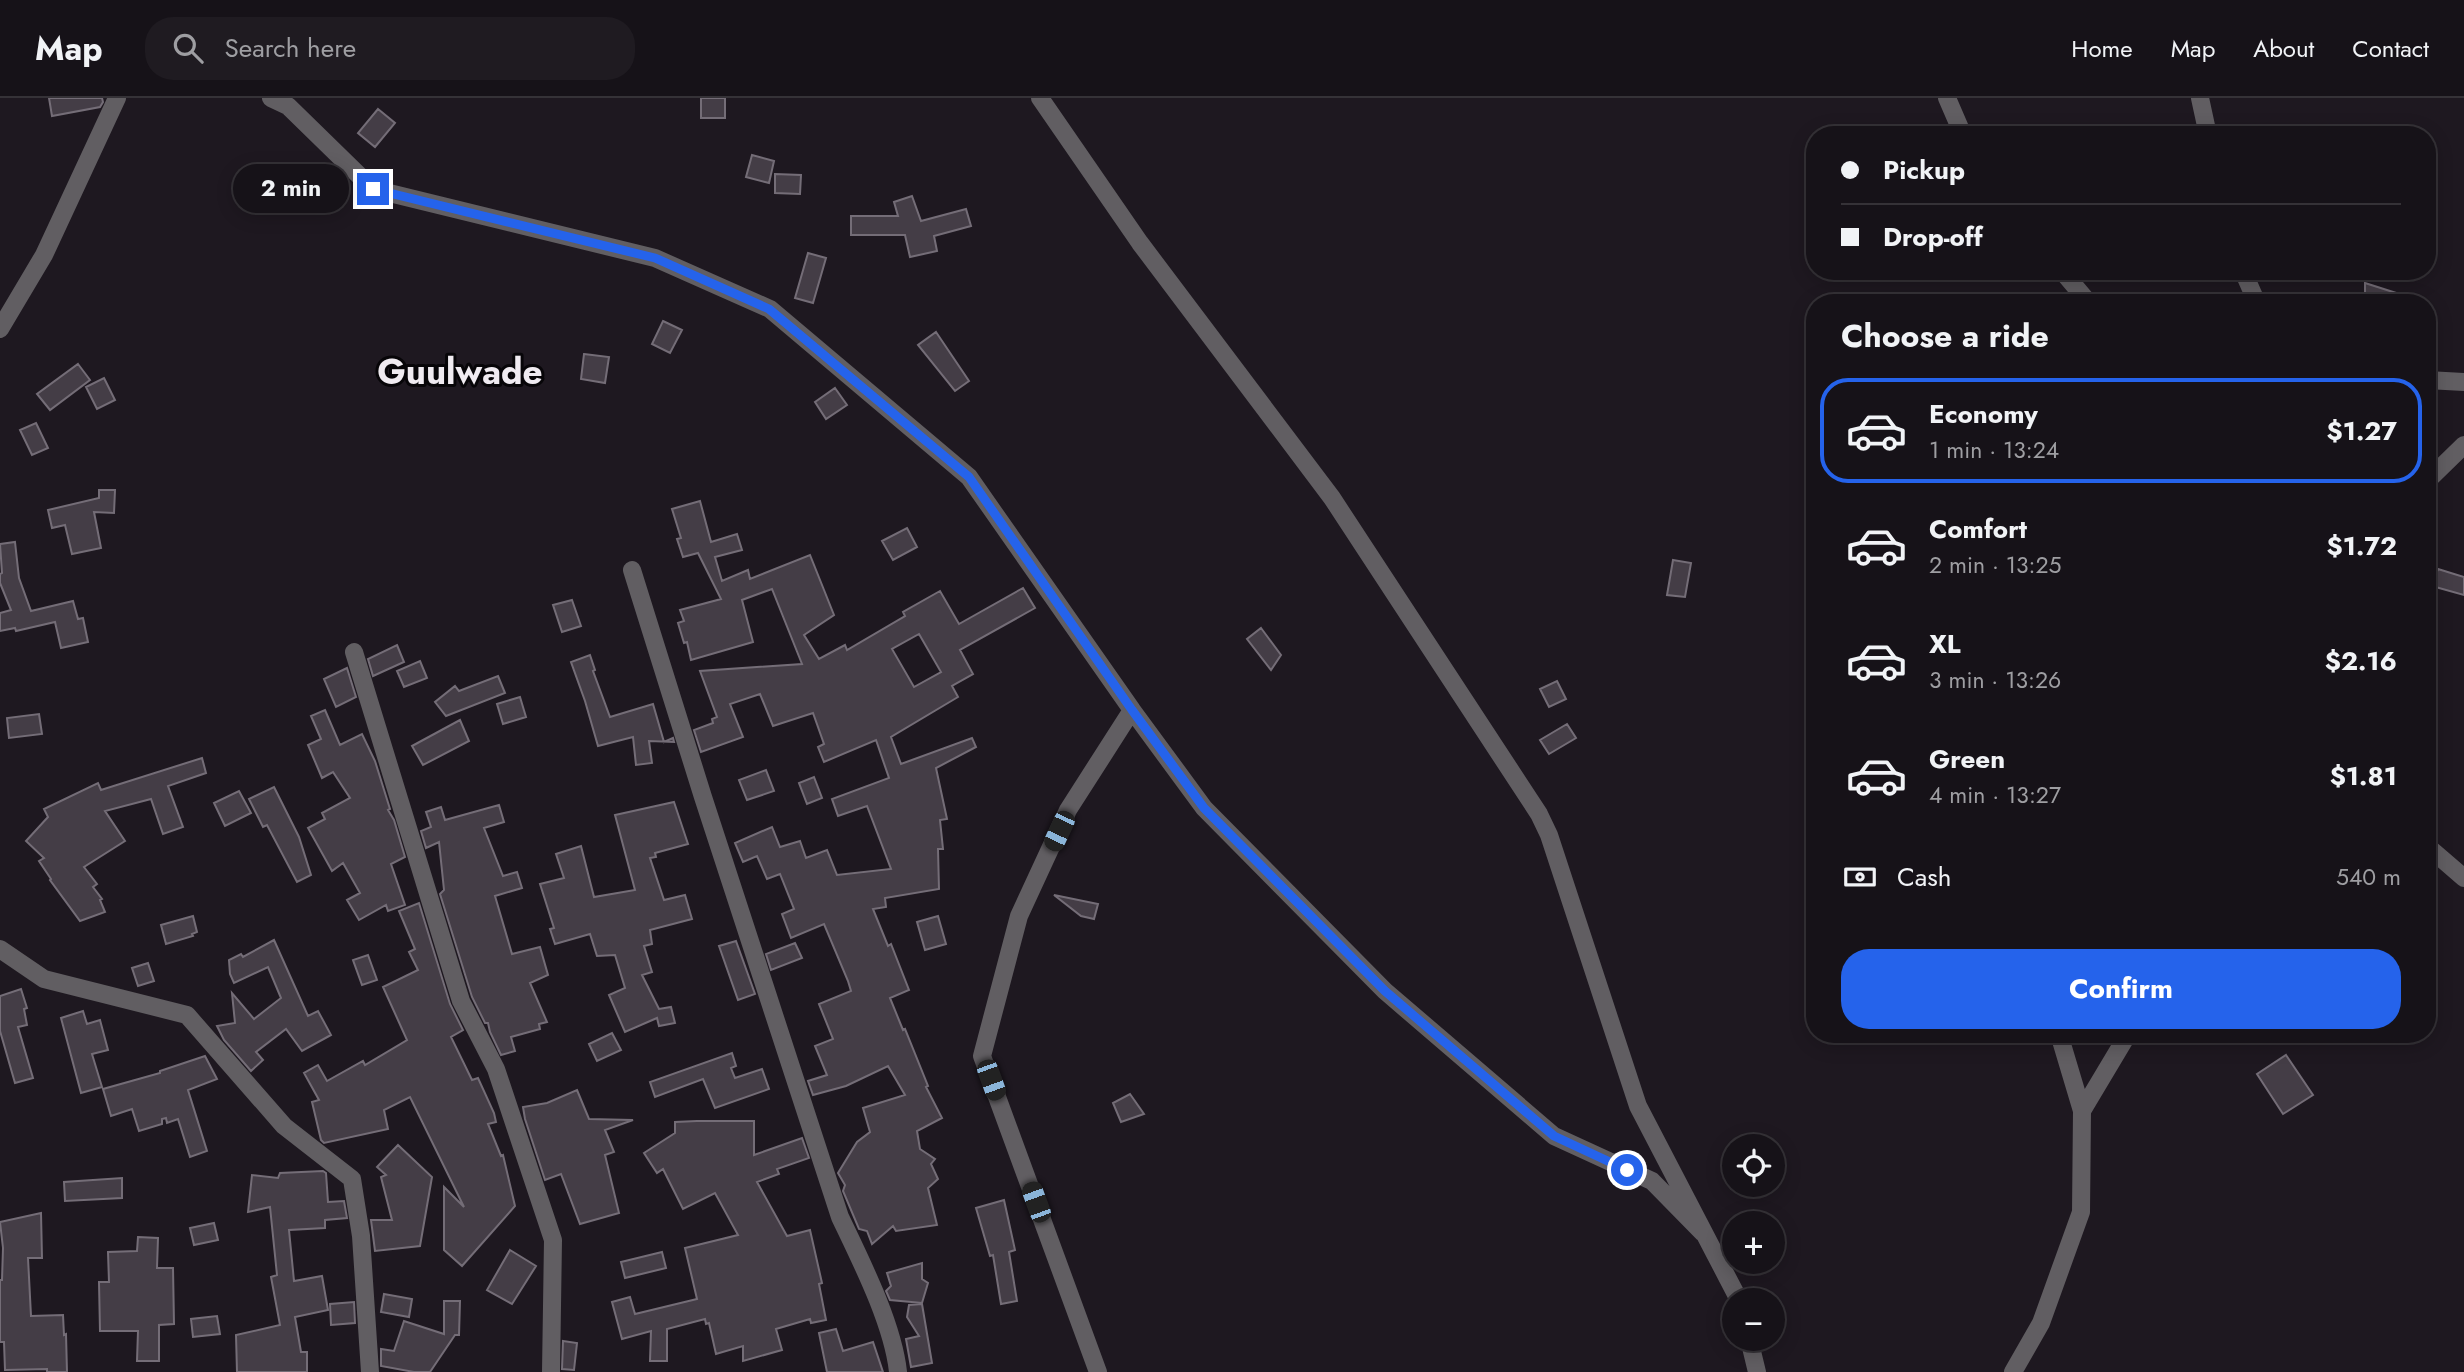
<!DOCTYPE html>
<meta charset="utf-8">
<style>
:root{--surface:#161218;--page:#1f1b21;--text:#f1f3f6;--muted:#9e9ea2;--line:#353237;--accent:#2563eb}
body{margin:0;font-family:Jost,sans-serif;background:var(--page);color:var(--text);height:100vh;display:flex;flex-direction:column;font-size:26px;white-space:nowrap}
*{box-sizing:border-box;margin:0}
p{font-size:23px;color:var(--muted)}
.icon{flex:none;width:38px;height:38px;fill:none;stroke:currentColor;stroke-width:2;stroke-linecap:round;stroke-linejoin:round}
.map{position:relative;flex:1;overflow:hidden}
.panel{position:absolute;left:1806px;top:196px;width:630px;height:749px;display:flex;flex-direction:column;background:var(--surface);border-radius:28px;box-shadow:0 4px 18px #0003,0 0 0 2px var(--line)}
.panel>*{flex:none}
.hud{position:absolute;left:1806px;top:28px;width:630px;height:154px;border-radius:28px;box-shadow:0 4px 18px #0003,0 0 0 2px var(--line);display:grid;align-content:center;height:154px;padding:0 35px;background:var(--surface)}
.fabs{position:absolute;left:1722px;top:1036px;display:grid;gap:14px}
.fabs a{display:grid;place-items:center;width:63px;height:63px;border-radius:50%;background:var(--surface);box-shadow:0 4px 18px #0003,0 0 0 2px var(--line);font-size:35px}
.end{position:absolute;width:32px;height:32px;margin:-16px;border:9px solid #2563eb;background:#fff;box-shadow:0 0 0 4px #fff}
.from{border-radius:50%}
.bubble{position:absolute;height:49px;border-radius:24px;background:var(--surface);box-shadow:0 4px 18px #0003,0 0 0 2px var(--line);font-size:23px;font-weight:700;line-height:49px;text-align:center}
.car{position:absolute;width:21px;height:42px;margin:-21px -10px;border-radius:9px;box-shadow:0 0 5px 2px #0007;background:linear-gradient(#222 24%,#8ab4d8 0 40%,#222 0 76%,#8ab4d8 0 86%,#222 0)}
.hud b{display:flex;align-items:center;gap:24px;height:66px;font-size:26px}
.hud b+b{border-top:2px solid var(--line)}
.hud i{width:18px;height:18px;background:var(--text)}
ul{padding:0;list-style:none}
li{display:flex;align-items:center;gap:21px;height:105px;margin:0 14px 10px;padding:0 21px;border:4px solid transparent;border-radius:28px}
li div{flex:1}
li b{display:block;font-size:26px}
li em{font-style:normal;font-weight:700}
li.active{border-color:var(--accent)}
li>.icon{width:63px;height:63px;stroke-width:1.5}
h2{padding:0 35px;font-size:32px;line-height:84px}
.pay{display:flex;align-items:center;gap:18px;height:77px;padding:0 35px;font-size:26px}
.pay p{margin-inline-start:auto}
.action{display:flex;gap:14px;margin-top:auto;padding:14px 35px}
.action a{flex:1;height:80px;border-radius:28px;background:var(--accent);color:#fff;font-size:28px;font-weight:700;line-height:80px;text-align:center}
header{display:flex;align-items:center;gap:42px;box-sizing:border-box;height:98px;padding:0 35px;background:var(--surface);border-bottom:2px solid var(--line)}
header strong{font-size:33px}
nav{display:flex;gap:38px;margin-inline-start:auto;font-size:24px}
.search{width:490px;height:63px;background:var(--page);display:flex;align-items:center;gap:18px;box-sizing:border-box;padding:0 24px;border-radius:28px;color:var(--muted);font-size:26px}
.map>svg:first-child{display:block}
.building{fill:#443d46;stroke:#746d77;stroke-width:2;fill-rule:evenodd}
.lines{fill:none;stroke-linecap:round;stroke-linejoin:round}
.minor{stroke:#615e62;stroke-width:18}
.route{stroke:#2563eb;stroke-width:9}
.labels{text-anchor:middle;stroke-width:6;stroke-linejoin:round;paint-order:stroke}
.district-label{font-size:35px;font-weight:bold;fill:#f0ebf1;stroke:#070508}
</style>
<header>
<strong>Map</strong>
<div class="search"><svg class="icon" aria-label="search" viewBox="0 0 24 24"><circle cx="10" cy="10" r="6"/><path d="M15 15l6 6"/></svg>Search here</div>
<nav><a>Home</a><a>Map</a><a>About</a><a>Contact</a></nav>
</header>
<div class="map">
<svg width="2464" height="1274" viewBox="0 0 2464 1274">
<rect width="100%" height="100%" fill="#1e1820"/>
<path class="building" d="M49,0h53l1,4 -3,5 -48,9z
M701,0h24v20h-24z
M378,11l17,14 -20,24 -17,-14z
M752,57l22,6 -5,22 -23,-6z
M775,76l26,1 -1,19 -25,-1z
M912,98l9,25 45,-12 5,17 -37,10 3,15 -27,6 -5,-22h-54v-19h47l-4,-14z
M808,155l18,5 -13,45 -18,-5z
M2365,185l50,16 -1,4h-43l-6,-2z
M663,223l19,9 -12,23 -18,-9z
M936,234l33,49 -14,10 -37,-46z
M584,256l25,3 -4,26 -24,-4z
M78,266l12,16 -40,30 -13,-16z
M104,280l11,22 -18,9 -11,-22z
M835,290l12,17 -21,14 -11,-17z
M36,325l12,25 -16,7 -12,-25z
M99,392h16l-1,23 -20,-1 7,36 -29,6 -7,-29 -13,3 -4,-18 51,-12z
M700,403l11,41 26,-8 5,16 -27,7 7,24 26,-11 2,9 60,-24 24,60 -30,20 15,24 26,-14 2,5 58,-34 -2,-4 37,-21 19,33 64,-36 12,20 -75,42 13,24 -21,12 6,11 -67,40 10,27 71,-26 4,9 -40,21 11,51 -7,1 3,29h-5l1,40 -54,9 1,9 -13,2 15,37 3,-2 18,46 -19,8 13,32 2,-1 23,57 -2,1 16,31 -25,13 3,18 15,10 -4,5 7,15 -10,9 9,37 -41,6 -3,-5 -21,18 -5,-13 -8,-2 -16,-38 2,-6 -7,-12 19,-31 13,-10 -7,-24 42,-13 -17,-29 -42,20 -33,9 -5,-14 19,-6 -12,-29 18,-7 -14,-35 32,-13 -3,-10 -24,-57 -33,14 -9,-24 12,-5 -14,-35 -13,5 -10,-23 -14,6 -8,-19 37,-16 8,20 20,-6 6,17 21,-8 10,25 54,-6 -24,-63 -29,10 -6,-17 57,-21 -13,-38 -52,22 -6,-15 6,-3 -11,-31 -40,13 -13,-32 -30,10 13,33 -42,15 -7,-22 19,-7 -1,-4 5,-2 -17,-46 102,-7 -30,-75 -30,11 11,42 -62,18 -4,-18 -3,1 -6,-20 6,-2 -4,-11 41,-11 -23,-46 -15,4 -6,-18 4,-1 -9,-29zM919,536l22,38 -27,15 -22,-38z
M907,430l10,19 -24,13 -11,-19z
M15,444l4,36 12,33 42,-10 5,18 5,-1 5,24 -27,6 -6,-26 -39,9 -1,-3 -15,3v-18l11,-3 -11,-27v-9l2,-1 -2,-29z
M1673,462l18,3 -6,34 -18,-2z
M2438,471l26,8v18l-32,-9z
M572,502l9,26 -19,6 -9,-27z
M1261,530l20,27 -10,15 -24,-31z
M397,547l7,17 -31,14 -5,-17z
M590,557l5,15 -2,1 17,46 43,-13 11,38 9,-4 1,4 -25,-1 3,22 -16,2 -3,-28 -35,9 -13,-45 -14,-39z
M420,563l7,17 -23,9 -7,-16z
M347,570l9,29 -20,10 -12,-28z
M498,578l7,17 -59,23 -11,-14 20,-16 4,5z
M1557,583l9,18 -17,8 -9,-18z
M520,599l6,20 -23,7 -6,-20z
M325,612l15,35 22,-11 13,27 15,48 -2,1 6,10 11,37 -14,7 14,41 -17,6 -2,-6 -27,15 -12,-20 13,-7 -17,-30 -11,8 -24,-43 17,-9 -3,-6 28,-15 -17,-26 -11,6 -14,-33 13,-6 -10,-23z
M39,616l3,20 -33,4 -2,-20z
M460,622l9,21 -46,24 -11,-19z
M1567,626l9,14 -27,16 -9,-14z
M202,660l4,15 -38,13 15,41 -20,7 -12,-35 -46,12 20,30 -41,26 13,17 -4,3 9,12 -2,1 5,12 -25,9 -30,-41 1,-1 -12,-18 5,-3 -18,-17 22,-24 -4,-8 54,-26 3,7z
M766,672l8,21 -27,9 -8,-20z
M814,679l8,21 -15,6 -8,-21z
M274,689l25,50 12,38 -14,7 -30,-57 -4,2 -14,-28z
M239,693l12,22 -26,13 -11,-23z
M674,704l14,42 -33,9 1,4 -6,1 14,42 21,-5 7,24 -42,11 2,14 -8,2 8,26 -10,3 17,34 12,-2 4,16 -16,3 -2,-8 -32,14 -16,-37 16,-7 -10,-33 -18,1 -7,-22 -35,10 -5,-15 4,-1 -14,-44 24,-6 -8,-24 25,-8 13,51 41,-7 -20,-75z
M499,707l5,17 -20,6 19,48 14,-4 5,16 -27,8 17,58 28,-7 8,28 -18,8 17,39 -8,2 1,5 -29,8 4,14 -14,4 -11,-23 -2,-9h-3l-13,-26 -32,-103 4,-4 -5,-48 -13,6 -5,-17 10,-4 -5,-15 15,-5 4,13z
M1054,797l44,9 -4,15 -13,-3z
M419,805l31,101 13,26 -12,7 21,43 6,-2 16,35 2,9 -8,2 13,32 2,-1 12,51 -53,60 -18,-16v-63l20,20 -54,-110 -26,13 4,19 -64,14 -3,-3 -9,-38 7,-2 -15,-27 14,-8 9,16 36,-20 2,4 42,-25 -24,-53 35,-17 -9,-18 6,-3 -16,-38z
M193,818l4,16 -5,2 1,2 -27,8 -5,-19z
M938,818l8,28 -21,6 -8,-28z
M274,842l34,76 10,-5 13,24 -29,16 -16,-22 -30,23 7,8 -12,11 -27,-31 -7,-14 18,-3 -3,-30 22,26 27,-21 -13,-31 -34,16 -4,-9 -1,-14 12,-6 2,3z
M736,843l19,53 -17,6 -19,-54z
M795,845l7,15 -31,12 -5,-16z
M368,857l9,25 -15,5 -9,-25z
M148,865l6,18 -16,5 -6,-18z
M21,891l6,19 -3,1 3,16 -9,2 15,51 -18,5 -15,-52v-35z
M83,913l4,13 13,-4 8,30 -16,4 10,33 -21,6 -20,-75z
M612,935l9,17 -24,11 -8,-17z
M732,955l4,13 -5,2 4,10 27,-9 7,20 -54,19 -12,-29 -48,18 -5,-15z
M2286,957l27,40 -30,19 -26,-40z
M205,958l12,23 -29,11 19,61 -17,6 -12,-38 -11,4 -1,-5 -4,1v5l-23,7 -7,-22 -21,7 -8,-27 57,-16v-2z
M577,992l12,29 44,1 -28,10 9,22 -9,3 14,58 -39,11 -19,-50 -16,6 -20,-61 -2,-12 24,-4z
M1130,996l14,20 -23,8 -8,-19z
M697,1023h57v34l48,-17 7,20 -32,11 2,5 -22,8 30,54 23,-6 12,53 -3,1 7,36 -15,3 -1,-4 -34,10 6,21 -39,11v-15l-27,8 -7,-31 -3,1 -1,-5 -38,10v32h-17l1,-30 -29,8 -10,-37 18,-5 5,17 62,-15 -12,-51 53,-13 -23,-42 -32,16 -20,-40 -6,4 -13,-20 31,-20v-11z
M398,1047l34,32 -12,69 -45,5 -4,-31h21l-11,-43 5,-2 -9,-8z
M323,1073l3,2 2,29 16,-1 3,17 -22,2v8l-36,2 5,51 28,-5 6,34 -33,7 6,35h6v20h-70l-1,-37 44,-10 -9,-48 6,-2 -7,-68 -22,5 4,-37 26,3 2,-5z
M122,1080v20l-57,3 -1,-19z
M1004,1102l11,50 -6,2 8,49 -16,3 -8,-49 -3,1 -14,-48z
M41,1115l1,45h-14l3,58 32,-1 1,20 2,-1 1,38h-20v-3l-42,1 -1,-28h-4v-62h2l1,-32 -3,-26z
M214,1125l4,17 -24,5 -4,-17z
M138,1139l20,1 -1,30h16l1,56 -15,1v36h-22l1,-30h-38l-1,-49h10l-1,-30 29,-1z
M510,1152l26,16 -24,38 -25,-14z
M662,1154l4,16 -41,10 -4,-16z
M922,1165v16l6,4 -6,20 -32,-3 -4,-9 5,-5 -4,-13z
M384,1196l28,5 -3,18 -28,-5z
M444,1203h16l-1,34h-4l-25,37h-16l-33,-6v-17l13,2 10,-30 40,13z
M354,1204l1,21 -24,2 -1,-21z
M922,1206l10,59 -21,4 -5,-28 13,-3 -12,-19 2,-12z
M217,1218l3,18 -27,3 -2,-18z
M836,1231l7,22 30,-9 10,30h-56l-8,-39z
M563,1243l14,2 -3,27 -12,-1z"/>
<g class="lines">
<path class="minor" d="M271,0l17,8 85,83 282,69 115,51 199,168 163,233 72,98 181,183 169,145 98,45 51,52
M1040,0l100,145 192,255 207,316 10,21 89,271 101,194
M1947,0l16,37
M2200,0l8,37
M2062,173l27,32
M2243,173l14,32
M0,231l44,-74 73,-157
M2427,282l37,2
M2427,383l37,-36
M632,472l71,227 137,420c21,44 53,107 58,155
M354,554l107,349 35,68 57,171 -2,132
M2427,748l37,32
M0,851l44,30 143,36 97,111 68,53 9,57 9,136
M2059,936l23,77
M1749,1241l8,33
M1098,1274l-116,-316 37,-140 49,-106 64,-100
M2013,1274l28,-49 40,-111 1,-101 46,-77"/>
</g>
<g class="lines">
<path class="route" d="M373,91l282,69 114,51 200,168 163,233 72,98 181,183 169,145 73,34"/>
</g>
<g class="labels">
<g class="district-label">
<text x="460" y="286">Guulwade</text>
</g>
</g>
</svg>
<div class="fabs">
<a><svg class="icon" aria-label="locate" viewBox="0 0 24 24"><circle cx="12" cy="12" r="6"/><path d="M12 2v4M12 18v4M2 12h4M18 12h4"/></svg></a>
<a>+</a>
<a>−</a>
</div>
<i class="end from" style="left:1627px;top:1072px"></i>
<i class="end" style="left:373px;top:91px"></i>
<div class="bubble" style="left:233px;top:66px;width:116px">2 min</div>
<i class="car" style="left:1059px;top:733px;rotate:205deg"></i>
<i class="car" style="left:991px;top:982px;rotate:160deg"></i>
<i class="car" style="left:1036px;top:1104px;rotate:340deg"></i>
<div class="hud">
<b><i class="from"></i>Pickup</b>
<b><i></i>Drop-off</b>
</div>
<section class="panel">
<h2>Choose a ride</h2>
<ul>
<li class="active"><svg class="icon" aria-label="car" viewBox="0 0 24 24"><path d="M5 17H2v-5l4-1 3-4h7l3 4 3 1v5h-3M9 17h6M6 11h13"/><circle cx="7" cy="17" r="2"/><circle cx="17" cy="17" r="2"/></svg><div><b>Economy</b><p>1 min · 13:24</p></div><em>$1.27</em></li>
<li><svg class="icon" aria-label="car" viewBox="0 0 24 24"><path d="M5 17H2v-5l4-1 3-4h7l3 4 3 1v5h-3M9 17h6M6 11h13"/><circle cx="7" cy="17" r="2"/><circle cx="17" cy="17" r="2"/></svg><div><b>Comfort</b><p>2 min · 13:25</p></div><em>$1.72</em></li>
<li><svg class="icon" aria-label="car" viewBox="0 0 24 24"><path d="M5 17H2v-5l4-1 3-4h7l3 4 3 1v5h-3M9 17h6M6 11h13"/><circle cx="7" cy="17" r="2"/><circle cx="17" cy="17" r="2"/></svg><div><b>XL</b><p>3 min · 13:26</p></div><em>$2.16</em></li>
<li><svg class="icon" aria-label="car" viewBox="0 0 24 24"><path d="M5 17H2v-5l4-1 3-4h7l3 4 3 1v5h-3M9 17h6M6 11h13"/><circle cx="7" cy="17" r="2"/><circle cx="17" cy="17" r="2"/></svg><div><b>Green</b><p>4 min · 13:27</p></div><em>$1.81</em></li>
</ul>
<div class="pay"><svg class="icon" aria-label="cash" viewBox="0 0 24 24"><path d="M3 7h18v10H3z"/><circle cx="12" cy="12" r="2"/></svg>Cash<p>540 m</p></div>
<div class="action"><a>Confirm</a></div>
</section>
</div>
